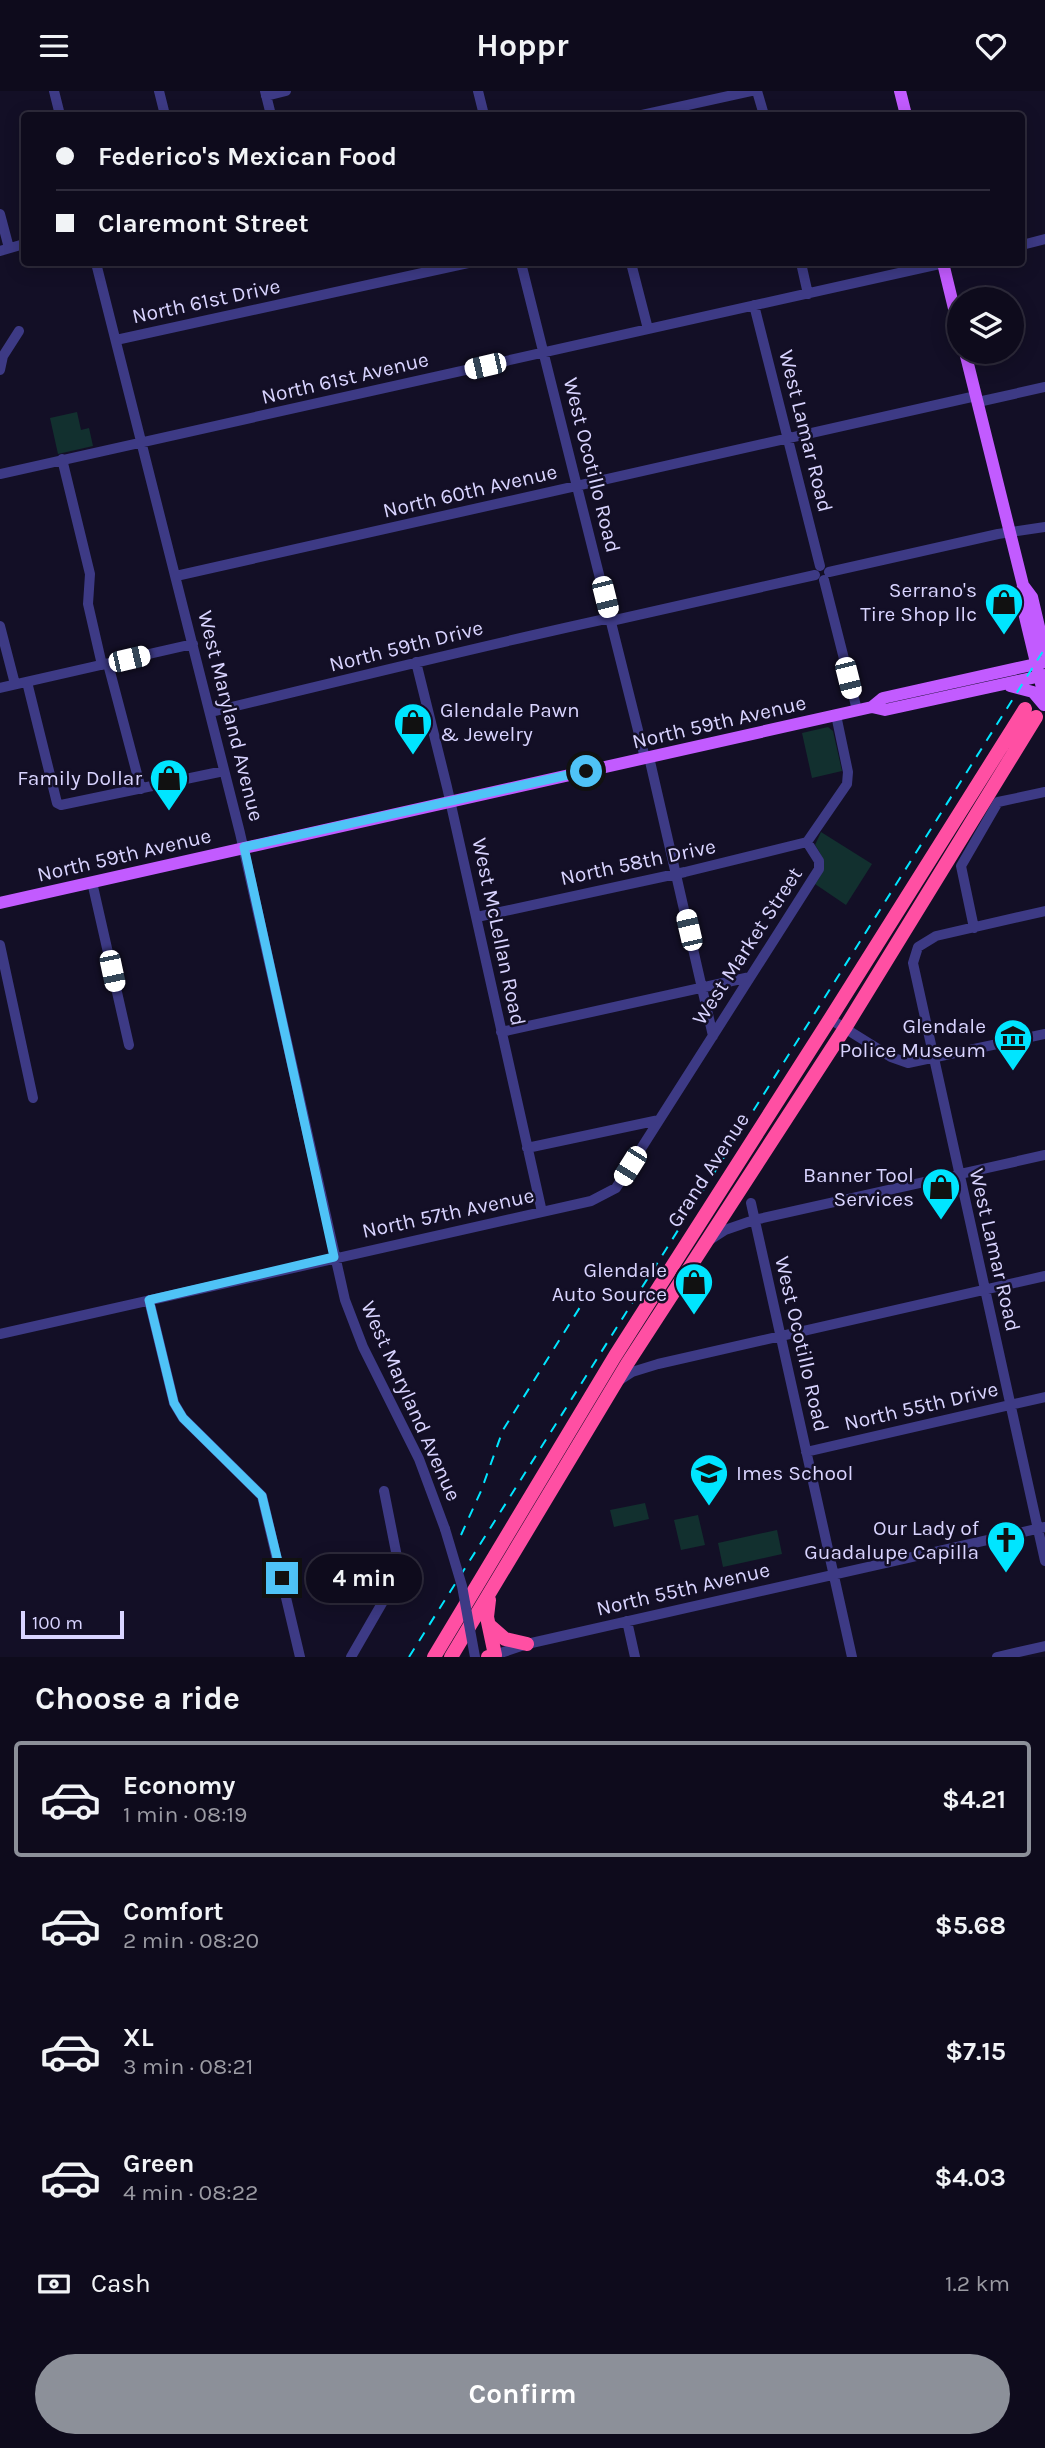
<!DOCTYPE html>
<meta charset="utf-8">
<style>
:root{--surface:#0e0b1c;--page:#171425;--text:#f1f3f6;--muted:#9b9ba3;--line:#2e2b3b;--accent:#8c9099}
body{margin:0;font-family:Karla,sans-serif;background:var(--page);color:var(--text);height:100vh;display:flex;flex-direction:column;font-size:26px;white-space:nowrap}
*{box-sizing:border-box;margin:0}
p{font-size:23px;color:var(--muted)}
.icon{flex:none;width:38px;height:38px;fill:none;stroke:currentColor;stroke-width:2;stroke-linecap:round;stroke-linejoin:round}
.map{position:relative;height:1566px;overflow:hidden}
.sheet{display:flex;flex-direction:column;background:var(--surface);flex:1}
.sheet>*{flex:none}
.banner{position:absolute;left:21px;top:21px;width:1004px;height:154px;border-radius:7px;box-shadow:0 4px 18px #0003,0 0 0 2px var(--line);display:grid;align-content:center;height:154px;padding:0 35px;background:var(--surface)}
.fabs{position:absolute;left:947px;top:196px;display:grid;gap:14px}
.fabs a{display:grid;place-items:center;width:77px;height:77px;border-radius:50%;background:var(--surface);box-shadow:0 4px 18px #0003,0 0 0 2px var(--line);font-size:35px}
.scale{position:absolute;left:21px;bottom:18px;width:103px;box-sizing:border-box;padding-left:7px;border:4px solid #d9d4ff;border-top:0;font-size:19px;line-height:24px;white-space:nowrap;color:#d9d4ff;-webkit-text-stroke:5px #130f26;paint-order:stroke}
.end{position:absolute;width:32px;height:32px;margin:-16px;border:9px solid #4fc3f7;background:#111;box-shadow:0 0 0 4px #111}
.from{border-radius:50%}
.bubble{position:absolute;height:49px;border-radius:24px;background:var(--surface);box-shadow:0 4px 18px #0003,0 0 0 2px var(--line);font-size:23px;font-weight:700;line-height:49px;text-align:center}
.car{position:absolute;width:21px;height:42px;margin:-21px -10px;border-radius:9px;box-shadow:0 0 5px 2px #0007;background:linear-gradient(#fff 24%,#345 0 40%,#fff 0 76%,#345 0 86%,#fff 0)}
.banner b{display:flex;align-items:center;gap:24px;height:66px;font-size:26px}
.banner b+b{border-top:2px solid var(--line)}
.banner i{width:18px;height:18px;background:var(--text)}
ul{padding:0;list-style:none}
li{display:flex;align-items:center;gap:21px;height:116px;margin:0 14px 10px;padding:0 21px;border:4px solid transparent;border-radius:7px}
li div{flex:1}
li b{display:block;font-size:26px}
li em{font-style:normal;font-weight:700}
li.current{border-color:var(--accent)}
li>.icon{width:63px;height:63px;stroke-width:1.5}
h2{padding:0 35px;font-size:32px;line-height:84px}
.pay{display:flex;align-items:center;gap:18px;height:77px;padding:0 35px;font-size:26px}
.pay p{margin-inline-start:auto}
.button{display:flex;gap:14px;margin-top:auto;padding:14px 35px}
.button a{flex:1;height:80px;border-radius:42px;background:var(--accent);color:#fff;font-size:28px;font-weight:700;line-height:80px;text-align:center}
header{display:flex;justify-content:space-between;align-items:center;height:91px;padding:0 35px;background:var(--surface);font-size:32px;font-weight:700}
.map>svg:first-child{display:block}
.green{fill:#12302f}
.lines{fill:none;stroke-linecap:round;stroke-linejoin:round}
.minor{stroke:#3d3a85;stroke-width:10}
.major{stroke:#c25bff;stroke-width:12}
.highway{stroke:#ff4fa3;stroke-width:14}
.rail{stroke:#00e5ff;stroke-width:2;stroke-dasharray:10 9;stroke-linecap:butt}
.minor-bridge{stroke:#3d3a85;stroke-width:10}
.route{stroke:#4fc3f7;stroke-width:9}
.labels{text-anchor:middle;stroke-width:5;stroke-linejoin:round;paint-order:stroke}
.street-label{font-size:21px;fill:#d9d4ff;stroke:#130f26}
.poi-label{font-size:21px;fill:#d9d4ff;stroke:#130f26;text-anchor:end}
</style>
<header><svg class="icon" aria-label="menu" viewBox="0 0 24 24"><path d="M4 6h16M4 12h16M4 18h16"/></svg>Hoppr<svg class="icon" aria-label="heart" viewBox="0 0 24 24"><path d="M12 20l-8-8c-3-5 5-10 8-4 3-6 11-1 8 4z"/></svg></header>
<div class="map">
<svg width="1045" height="1566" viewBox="0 0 1045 1566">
<rect width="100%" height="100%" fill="#130f26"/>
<path class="green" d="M77,321l4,18 8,-2 4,18 -35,8 -8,-36z
M828,636l5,4 9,40 -30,7 -10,-45z
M821,741l51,32 -26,41 -31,-21c11,-14 11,-24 0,-39z
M645,1412l4,16 -35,8 -4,-17z
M698,1424l7,30 -24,5 -7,-30z
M777,1439l5,24 -59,13 -5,-24z"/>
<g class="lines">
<path class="minor" d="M54,0l6,24
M159,0l6,24
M265,0l6,24
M478,0l6,24
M757,0l7,24
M266,5l20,-5
M642,24l109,-24
M0,123l9,34
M1022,154l23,-6
M0,160l24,-7
M96,172l144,570 105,467 18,47 56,112 26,70
M521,172l124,495
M631,172l17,66
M801,172l7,31
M754,214l66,261
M116,249l352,-77
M0,279l3,-14 16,-25
M978,311l67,-15
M62,368l28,115 -2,30 14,61
M0,383l944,-211
M829,481l169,-38 47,-7
M176,485l800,-180
M824,489l33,130
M611,530l204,-46
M0,535l15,58
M416,571l31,125 95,425
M108,573l33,125
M27,591l30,121 4,2 163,-34
M0,597l193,-44
M211,621c133,-32 265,-65 399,-94
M649,666l64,279
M92,791l37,163
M1045,820l-109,25 -18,11 -5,16 132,598
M477,826l208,-45 122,-30 40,-58 1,-12 -12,-57
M974,837l-13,-62 37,-64 47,-10
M0,854l33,153
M830,928l61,38 17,6 137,-29
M501,941l249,-55
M527,1057l132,-28
M751,1112l101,454
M711,1148l14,-9 29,-10 291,-65
M149,1209l25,103 9,15 79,78 38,161
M0,1243l591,-133 25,-13 203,-319v-8l-12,-19
M618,1290l14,-9 26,-8 387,-88
M806,1361l239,-55
M627,1530l8,36
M351,1566l49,-85 -16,-81
M495,1566v-2l32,-11 518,-117
M997,1566l48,-11"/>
<path class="major" d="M900,0l6,24
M943,172l16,66
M965,261l58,233 -2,15 24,100
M1023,494l9,12 13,55
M1010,595l23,6 11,13
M872,616l11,-9 162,-36
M0,812l872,-196 13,3 160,-35"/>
<path class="highway" d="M489,1534l16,14 22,5
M434,1566l181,-301 215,-337 195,-310
M451,1566l176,-293 218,-336 191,-311
M488,1566l7,-2 -8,-38 2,-17"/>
<path class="rail" d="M461,1444l20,-44 22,-61 84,-134
M409,1566l636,-1009"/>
<path class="minor-bridge" d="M445,1438l17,57 13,71"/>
</g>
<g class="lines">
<path class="route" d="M282,1487l-20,-82 -79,-78 -9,-15 -25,-103 185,-43 -90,-410 342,-76"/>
</g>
<defs>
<g id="shop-pin" transform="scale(2.0125)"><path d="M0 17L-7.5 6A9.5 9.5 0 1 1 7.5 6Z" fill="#00e5ff" stroke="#130f26"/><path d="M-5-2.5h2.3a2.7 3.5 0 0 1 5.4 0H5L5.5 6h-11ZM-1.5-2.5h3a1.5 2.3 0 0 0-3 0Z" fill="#111"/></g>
<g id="museum-pin" transform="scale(2.0125)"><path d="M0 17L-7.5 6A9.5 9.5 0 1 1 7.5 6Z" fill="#00e5ff" stroke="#130f26"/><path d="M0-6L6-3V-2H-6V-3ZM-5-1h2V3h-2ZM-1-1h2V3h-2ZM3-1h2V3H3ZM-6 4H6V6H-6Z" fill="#111"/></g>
<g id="school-pin" transform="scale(2.0125)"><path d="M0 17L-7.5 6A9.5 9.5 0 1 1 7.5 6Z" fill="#00e5ff" stroke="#130f26"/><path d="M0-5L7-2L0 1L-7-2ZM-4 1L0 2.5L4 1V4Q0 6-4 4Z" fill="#111"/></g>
<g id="church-pin" transform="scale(2.0125)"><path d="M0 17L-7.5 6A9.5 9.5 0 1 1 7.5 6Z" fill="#00e5ff" stroke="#130f26"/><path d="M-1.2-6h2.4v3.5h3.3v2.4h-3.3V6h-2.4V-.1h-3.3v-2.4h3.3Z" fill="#111"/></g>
</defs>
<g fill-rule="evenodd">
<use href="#shop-pin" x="1004" y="511"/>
<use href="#shop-pin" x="413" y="631"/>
<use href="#shop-pin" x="169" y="687"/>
<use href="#museum-pin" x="1013" y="947"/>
<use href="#shop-pin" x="941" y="1096"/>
<use href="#shop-pin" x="694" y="1191"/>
<use href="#school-pin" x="709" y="1382"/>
<use href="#church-pin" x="1006" y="1449"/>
</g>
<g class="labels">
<g class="street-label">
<text transform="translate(206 210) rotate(-12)" y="7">North 61st Drive</text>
<text transform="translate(345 287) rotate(-13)" y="7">North 61st Avenue</text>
<text transform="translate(806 340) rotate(76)" y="7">West Lamar Road</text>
<text transform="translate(592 374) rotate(76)" y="7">West Ocotillo Road</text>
<text transform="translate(470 400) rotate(-13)" y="7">North 60th Avenue</text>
<text transform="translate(406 555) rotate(-14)" y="7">North 59th Drive</text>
<text transform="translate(231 625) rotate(76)" y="7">West Maryland Avenue</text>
<text transform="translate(719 631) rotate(-13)" y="7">North 59th Avenue</text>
<text transform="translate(124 764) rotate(-13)" y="7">North 59th Avenue</text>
<text transform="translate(638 771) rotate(-12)" y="7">North 58th Drive</text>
<text transform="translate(499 841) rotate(78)" y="7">West McLellan Road</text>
<text transform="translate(747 855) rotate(-57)" y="7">West Market Street</text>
<text transform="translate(708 1079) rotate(-57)" y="7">Grand Avenue</text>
<text transform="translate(448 1122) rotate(-12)" y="7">North 57th Avenue</text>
<text transform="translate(995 1159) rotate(77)" y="7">West Lamar Road</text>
<text transform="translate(802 1253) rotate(77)" y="7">West Ocotillo Road</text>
<text transform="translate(411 1310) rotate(66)" y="7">West Maryland Avenue</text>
<text transform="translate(921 1315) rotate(-13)" y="7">North 55th Drive</text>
<text transform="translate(683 1498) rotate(-13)" y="7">North 55th Avenue</text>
</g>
<g class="poi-label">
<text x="977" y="506">Serrano's<tspan x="977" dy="24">Tire Shop llc</tspan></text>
<text x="440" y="626" text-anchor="start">Glendale Pawn<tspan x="440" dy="24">&amp; Jewelry</tspan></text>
<text x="142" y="694">Family Dollar</text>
<text x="986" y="942">Glendale<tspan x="986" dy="24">Police Museum</tspan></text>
<text x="914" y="1091">Banner Tool<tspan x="914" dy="24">Services</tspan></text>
<text x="667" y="1186">Glendale<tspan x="667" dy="24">Auto Source</tspan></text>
<text x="736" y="1389" text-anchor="start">Imes School</text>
<text x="979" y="1444">Our Lady of<tspan x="979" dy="24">Guadalupe Capilla</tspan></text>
</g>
</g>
</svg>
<div class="fabs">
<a><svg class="icon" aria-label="layers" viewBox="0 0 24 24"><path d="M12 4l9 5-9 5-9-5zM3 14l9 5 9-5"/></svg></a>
</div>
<div class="scale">100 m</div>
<i class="end from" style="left:586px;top:680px"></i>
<i class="end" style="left:282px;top:1487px"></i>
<div class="bubble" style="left:306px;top:1463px;width:116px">4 min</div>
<i class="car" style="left:485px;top:275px;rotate:257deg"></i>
<i class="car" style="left:605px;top:506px;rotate:166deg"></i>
<i class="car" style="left:129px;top:568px;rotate:77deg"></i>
<i class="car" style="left:848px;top:587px;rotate:166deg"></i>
<i class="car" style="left:689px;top:839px;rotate:347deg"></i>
<i class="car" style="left:112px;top:880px;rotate:168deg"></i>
<i class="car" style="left:630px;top:1075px;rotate:212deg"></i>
<div class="banner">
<b><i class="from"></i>Federico's Mexican Food</b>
<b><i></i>Claremont Street</b>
</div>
</div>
<section class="sheet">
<h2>Choose a ride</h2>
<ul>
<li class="current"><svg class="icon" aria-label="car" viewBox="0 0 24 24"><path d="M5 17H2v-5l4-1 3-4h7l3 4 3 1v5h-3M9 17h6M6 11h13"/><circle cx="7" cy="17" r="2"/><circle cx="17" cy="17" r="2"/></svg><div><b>Economy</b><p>1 min · 08:19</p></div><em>$4.21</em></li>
<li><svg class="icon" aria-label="car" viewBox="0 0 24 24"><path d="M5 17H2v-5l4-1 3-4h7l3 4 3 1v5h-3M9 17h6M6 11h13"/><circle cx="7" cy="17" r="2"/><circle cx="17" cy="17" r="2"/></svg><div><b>Comfort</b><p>2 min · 08:20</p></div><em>$5.68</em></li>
<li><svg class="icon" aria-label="car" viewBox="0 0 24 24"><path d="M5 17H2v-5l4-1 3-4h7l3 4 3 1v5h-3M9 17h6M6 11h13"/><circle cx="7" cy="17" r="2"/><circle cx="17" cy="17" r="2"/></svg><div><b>XL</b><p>3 min · 08:21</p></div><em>$7.15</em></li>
<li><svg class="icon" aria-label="car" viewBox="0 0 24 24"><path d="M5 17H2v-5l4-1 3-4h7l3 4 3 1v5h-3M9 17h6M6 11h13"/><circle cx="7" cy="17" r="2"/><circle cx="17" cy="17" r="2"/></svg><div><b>Green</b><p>4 min · 08:22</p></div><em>$4.03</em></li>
</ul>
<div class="pay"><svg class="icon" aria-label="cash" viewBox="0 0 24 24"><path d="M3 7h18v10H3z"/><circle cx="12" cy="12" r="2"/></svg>Cash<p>1.2 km</p></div>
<div class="button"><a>Confirm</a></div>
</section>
